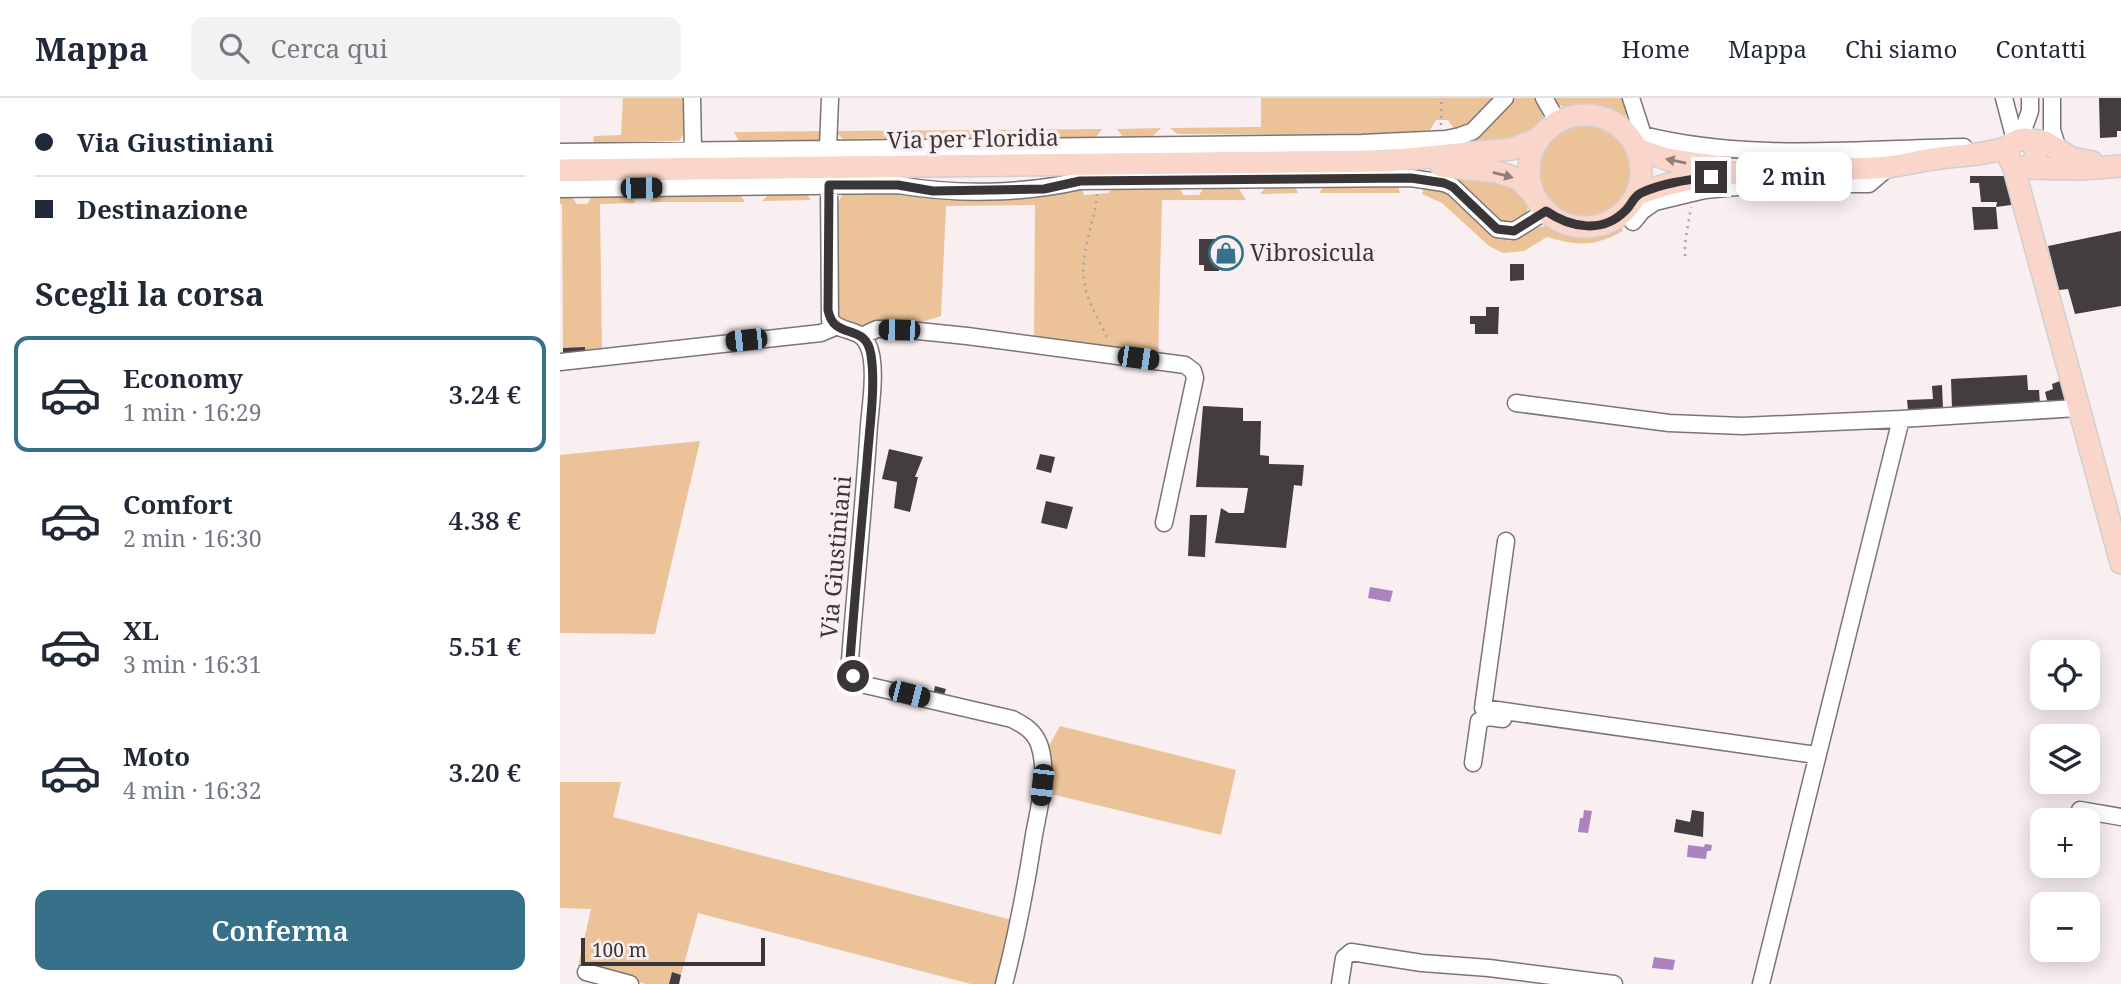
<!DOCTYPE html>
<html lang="it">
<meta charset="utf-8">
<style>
:root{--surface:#fff;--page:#f2f2f3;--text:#1f2937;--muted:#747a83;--line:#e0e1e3;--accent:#367089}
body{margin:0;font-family:"Noto Serif",serif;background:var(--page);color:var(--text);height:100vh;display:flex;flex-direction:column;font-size:26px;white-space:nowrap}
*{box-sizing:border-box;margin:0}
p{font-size:23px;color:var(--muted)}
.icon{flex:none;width:38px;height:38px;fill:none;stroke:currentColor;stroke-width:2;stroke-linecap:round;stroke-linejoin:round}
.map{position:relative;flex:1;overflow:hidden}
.sheet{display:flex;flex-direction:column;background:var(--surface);width:560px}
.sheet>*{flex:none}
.guide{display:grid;align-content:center;height:154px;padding:0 35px;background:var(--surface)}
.fabs{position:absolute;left:1470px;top:542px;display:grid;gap:14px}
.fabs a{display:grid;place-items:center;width:70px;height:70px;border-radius:14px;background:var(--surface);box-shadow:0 4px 18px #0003;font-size:35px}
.scale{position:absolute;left:21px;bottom:18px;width:184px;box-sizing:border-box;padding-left:7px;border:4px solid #3a3637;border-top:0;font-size:19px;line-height:24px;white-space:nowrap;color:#3a3637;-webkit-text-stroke:5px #f9eff0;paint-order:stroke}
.end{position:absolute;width:32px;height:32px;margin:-16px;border:9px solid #3a3637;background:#fff;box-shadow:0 0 0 4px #fff}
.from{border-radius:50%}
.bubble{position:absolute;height:49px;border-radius:14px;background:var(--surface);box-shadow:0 4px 18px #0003;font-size:23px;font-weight:600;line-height:49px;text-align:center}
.car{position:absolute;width:21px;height:42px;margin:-21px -10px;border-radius:9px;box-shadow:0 0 5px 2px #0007;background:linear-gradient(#222 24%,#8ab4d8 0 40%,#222 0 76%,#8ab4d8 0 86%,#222 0)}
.guide b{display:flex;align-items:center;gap:24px;height:66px;font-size:26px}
.guide b+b{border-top:2px solid var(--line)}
.guide i{width:18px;height:18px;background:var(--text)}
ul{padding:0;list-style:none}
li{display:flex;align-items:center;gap:21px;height:116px;margin:0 14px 10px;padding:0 21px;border:4px solid transparent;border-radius:14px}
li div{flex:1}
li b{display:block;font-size:26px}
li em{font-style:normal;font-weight:600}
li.selected{border-color:var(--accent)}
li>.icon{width:63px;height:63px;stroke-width:1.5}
h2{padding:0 35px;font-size:32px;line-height:84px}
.primary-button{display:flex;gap:14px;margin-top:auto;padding:14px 35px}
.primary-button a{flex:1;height:80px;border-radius:14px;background:var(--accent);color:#fff;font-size:28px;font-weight:600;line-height:80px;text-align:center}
header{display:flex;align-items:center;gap:42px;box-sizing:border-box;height:98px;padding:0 35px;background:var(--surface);border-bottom:2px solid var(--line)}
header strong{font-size:33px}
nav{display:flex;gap:38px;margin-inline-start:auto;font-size:24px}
.search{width:490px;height:63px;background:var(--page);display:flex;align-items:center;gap:18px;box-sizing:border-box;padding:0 24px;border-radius:14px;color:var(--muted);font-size:26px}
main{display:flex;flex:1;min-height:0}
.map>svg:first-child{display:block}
.green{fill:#ecc298}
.water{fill:#aa83bf}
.building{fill:#433d40}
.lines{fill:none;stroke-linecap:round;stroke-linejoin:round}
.minor-casing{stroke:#7c7475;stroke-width:19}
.major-casing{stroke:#d0cfcf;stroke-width:24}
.path{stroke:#a8a1a2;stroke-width:2.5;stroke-dasharray:2 5;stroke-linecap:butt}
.minor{stroke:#fff;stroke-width:16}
.major{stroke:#fad6ca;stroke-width:21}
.oneway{fill:#907e79}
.route{stroke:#3a3637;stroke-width:9}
.labels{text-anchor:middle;stroke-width:7;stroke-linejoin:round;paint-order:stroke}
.street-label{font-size:23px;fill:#3a3637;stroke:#f9eff0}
.poi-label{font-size:23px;fill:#3a3637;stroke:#f9eff0;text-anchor:start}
</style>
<header>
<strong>Mappa</strong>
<div class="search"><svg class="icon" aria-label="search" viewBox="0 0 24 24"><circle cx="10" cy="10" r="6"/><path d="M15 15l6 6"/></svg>Cerca qui</div>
<nav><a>Home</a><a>Mappa</a><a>Chi siamo</a><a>Contatti</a></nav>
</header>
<main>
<section class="sheet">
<div class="guide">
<b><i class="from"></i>Via Giustiniani</b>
<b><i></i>Destinazione</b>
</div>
<h2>Scegli la corsa</h2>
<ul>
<li class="selected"><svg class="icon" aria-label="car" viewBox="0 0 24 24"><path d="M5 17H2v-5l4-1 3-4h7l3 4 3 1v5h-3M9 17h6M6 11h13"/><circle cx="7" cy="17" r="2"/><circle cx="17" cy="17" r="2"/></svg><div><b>Economy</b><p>1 min · 16:29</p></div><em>3.24 €</em></li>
<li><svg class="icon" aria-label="car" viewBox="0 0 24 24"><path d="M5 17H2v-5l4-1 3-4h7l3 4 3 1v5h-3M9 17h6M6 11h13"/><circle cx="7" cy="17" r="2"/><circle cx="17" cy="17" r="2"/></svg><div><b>Comfort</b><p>2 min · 16:30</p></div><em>4.38 €</em></li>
<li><svg class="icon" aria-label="car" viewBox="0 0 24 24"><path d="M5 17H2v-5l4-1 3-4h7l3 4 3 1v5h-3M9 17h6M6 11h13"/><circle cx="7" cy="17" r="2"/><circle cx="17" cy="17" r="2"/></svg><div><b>XL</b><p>3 min · 16:31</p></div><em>5.51 €</em></li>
<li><svg class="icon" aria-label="car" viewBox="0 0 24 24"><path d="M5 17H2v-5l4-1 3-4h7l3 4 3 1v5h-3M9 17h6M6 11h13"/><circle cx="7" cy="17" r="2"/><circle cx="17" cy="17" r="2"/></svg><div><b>Moto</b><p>4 min · 16:32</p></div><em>3.20 €</em></li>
</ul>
<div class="primary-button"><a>Conferma</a></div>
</section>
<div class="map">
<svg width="1561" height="886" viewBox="0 0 1561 886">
<rect width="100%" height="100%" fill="#f9eff0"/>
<path class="green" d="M63,0h64c0,15 2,31 -8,43l-86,2 1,-7 27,-1z
M701,0h236l-25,26 -16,8 -8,-12h-12l-6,10 -74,5 -179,-1 -7,-6 91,-1z
M956,0h18l10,12 -1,12c-26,20 -46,19 -78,21l16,-9z
M991,0h77l3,9 -9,14c-9,-7 -18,-14 -29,-15 -16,-2 -31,7 -42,-8z
M977 74a48 48 0 1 1 96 0a48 48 0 1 1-96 0Z
M601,30l-8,8 -30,1 -6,-8z
M542,31l-6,8 -95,1 -3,-8z
M423,32l-4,8 -136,1 -8,-8z
M264,33l-6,9 -79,1 -5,-9z
M886,77c29,3 60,2 81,24 3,14 -3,19 -14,26l-13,-2z
M708,87h26l4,8 -38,1z
M765,87h73l2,8h-81z
M865,87l16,2 53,46 16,8 29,-14 7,-1 29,10 28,-3 17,-8 3,6c-29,16 -45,15 -76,6l-23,14 -21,2 -14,-7 -47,-43 -20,-9z
M619,88l4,9h16l6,-9h32l9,14h-84l-4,158 -124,-17 1,-136 -89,1 -5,110 -29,9 -32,-2 -32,3 -13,-8 -3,-104 13,-24h54l23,5 120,1 40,-8 2,7 25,-2 3,-6z
M245,94l6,8 -49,1 8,-8z
M179,95l6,9h-95l4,-7z
M10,97l7,9h10l6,-9h37l5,8 -35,1 2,150 -39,4 -1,-154h-2v-8z
M140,343l-45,193 -95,-1v-178z
M500,628l176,44 -15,65 -174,-42v-44z
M0,684h61l-8,35 403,104 -18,63h-27l-273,-71 -17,62 -9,-3 -3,12h-23l-68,-18 13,-57 -31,-1z"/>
<path class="water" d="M810,489l23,4 -3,11 -22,-4z
M1024,712l8,1 -4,22 -10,-1 2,-14h3z
M1145,746l7,1 -1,6h-4l-1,8 -19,-2 1,-12 16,2z
M1094,859l21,3 -2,10 -21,-2z"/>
<path class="building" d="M1539,0h22v33h-4v6l-17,1z
M1410,78h39l2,29 -15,2 2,22 -24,1 -2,-23h24l1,-5h-16l-2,-19h-9z
M1561,133v75l-46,8 -7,-25 -9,1 -11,-44z
M639,141h37v15h-6v7h-11v10h-15v-6h-5z
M950,166h14v16l-14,1z
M926,209h13l-1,27h-23v-10h-5v-8h16z
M25,249v6l-22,5v-10z
M1467,277l1,15h11l1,14 -88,5 -1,-30z
M1500,283l6,19 -18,4 -3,-12 8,-3 -1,-5z
M1382,287l1,24 -35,1 -1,-10 26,-1 -1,-13z
M643,308l40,2v13h18l-1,34 9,1v8l35,1 -2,21 -8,-1 -8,63 -71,-5 6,-35 8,5h15l4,-25 -52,-1z
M329,351l34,8 -8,20h3l-8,35 -16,-4 3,-26 -15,-3z
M480,356l15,3 -4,16 -15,-4z
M486,403l27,6 -6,22 -26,-6z
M630,417h17l-2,42 -17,-1z
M375,588l11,3 -3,9 -10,-2z
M1132,712l12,2 -1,25 -29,-5 2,-13 14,3z
M112,874l9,3 -2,9h-10z"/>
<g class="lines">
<g class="minor-casing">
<path id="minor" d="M132,0l1,52
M984,0l14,24
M1071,0l12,37c103,26 215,14 321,12
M1444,0l11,42
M1492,0v32l6,19
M1460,41l10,-28v-13
M268,50l2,-50
M0,54l802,-9 84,-4 14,-3 13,-5 32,-33
M269,87l1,135c11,14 31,7 38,25 9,19 3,58 1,80 -5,78 -13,156 -19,235l3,16 8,8 151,35c12,6 22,12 27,25 10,28 0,63 -5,91 -8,52 -17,99 -30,149
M0,91l338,-4c59,10 124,9 182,-4l331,-3 33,5 9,4 44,42 17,2 32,-20
M1073,124l9,-11 13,-9 50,-12 64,-6h100l20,-17
M304,239l4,-4 9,-4h22l68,7 218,29 8,6 2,7 -31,145
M0,264l261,-29 14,-6
M956,305l153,20 73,3 159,-7
M946,443l-23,167 333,47
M913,665l6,-42 9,-4 15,2
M1520,712l41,7
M26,874l44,12
M780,886l4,-26 7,-6 71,11 67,5 125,16
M1201,886l140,-565 177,-11"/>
</g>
<g class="major-casing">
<path id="major" d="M969 73a56 56 0 1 1 112 0a56 56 0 1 1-112 0Z
M1466,41l19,3 27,16 20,4
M1077,51l32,11 52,7
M1453,67l108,398
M881,68l56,6 22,7 16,17
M1468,69l8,-9 -1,-11 -9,-8c-19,0 -25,19 -8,29l64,1 39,-3
M0,72l826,-9 126,-12 28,-11
M1076,97c78,-32 168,-21 251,-28 17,-2 35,-7 53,-9 24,-3 45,-3 69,-11"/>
</g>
<path class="path" d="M881,27v-27
M537,96c-2,29 -17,57 -13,87 3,22 16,40 25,60
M1125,158v-13l6,-36"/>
<use href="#minor" class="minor"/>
<use href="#major" class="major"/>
</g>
<defs><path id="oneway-solid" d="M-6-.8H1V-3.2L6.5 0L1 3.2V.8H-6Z" transform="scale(1.75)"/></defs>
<g class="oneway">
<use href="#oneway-solid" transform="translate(1116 63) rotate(-169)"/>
<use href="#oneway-solid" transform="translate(943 77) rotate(15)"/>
</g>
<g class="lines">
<path class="route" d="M293,578l-3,-16c5,-66 11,-132 17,-198 2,-31 9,-76 4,-107 -5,-34 -37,-13 -43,-45l1,-125h69l35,6 111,-2 36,-8 331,-3 33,5 9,4 44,42 17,2 32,-20c25,17 57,23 80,-1 6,-6 7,-13 15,-17 21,-10 46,-13 70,-16"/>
</g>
<defs>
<g id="shop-ring" transform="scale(1.75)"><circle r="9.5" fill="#f9eff0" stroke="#367089" stroke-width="1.5"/><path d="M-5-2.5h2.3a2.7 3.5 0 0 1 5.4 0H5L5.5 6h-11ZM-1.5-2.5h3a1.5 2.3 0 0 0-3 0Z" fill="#367089"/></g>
</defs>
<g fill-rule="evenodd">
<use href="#shop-ring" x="666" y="155"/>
</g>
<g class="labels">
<g class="street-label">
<text transform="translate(413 41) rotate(-1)" y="8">Via per Floridia</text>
<text transform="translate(276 459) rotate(-85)" y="8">Via Giustiniani</text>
</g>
<g class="poi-label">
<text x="690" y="163">Vibrosicula</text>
</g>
</g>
</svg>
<div class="fabs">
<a><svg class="icon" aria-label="locate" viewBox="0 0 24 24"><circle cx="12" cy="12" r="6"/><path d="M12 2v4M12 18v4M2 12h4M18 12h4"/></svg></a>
<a><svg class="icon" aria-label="layers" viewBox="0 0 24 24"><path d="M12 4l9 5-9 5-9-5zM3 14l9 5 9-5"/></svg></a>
<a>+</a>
<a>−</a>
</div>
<div class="scale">100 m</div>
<i class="end from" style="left:293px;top:578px"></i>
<i class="end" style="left:1151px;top:79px"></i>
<div class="bubble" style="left:1176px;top:54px;width:116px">2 min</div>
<i class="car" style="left:81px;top:90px;rotate:89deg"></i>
<i class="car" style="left:339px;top:232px;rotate:271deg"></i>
<i class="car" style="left:186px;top:242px;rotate:264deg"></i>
<i class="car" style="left:578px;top:260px;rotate:98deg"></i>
<i class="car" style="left:349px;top:596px;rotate:104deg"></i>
<i class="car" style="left:482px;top:687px;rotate:186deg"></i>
</div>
</main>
